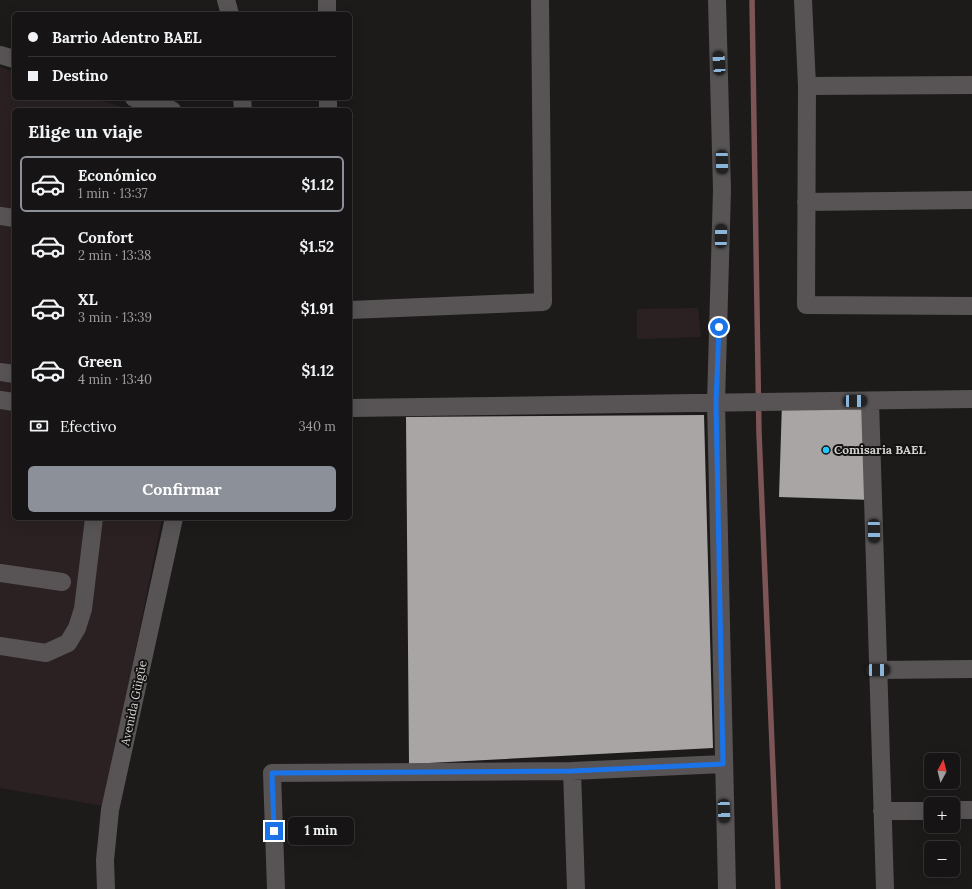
<!DOCTYPE html>
<html lang="es">
<meta charset="utf-8">
<style>
:root{--surface:#161414;--page:#1f1d1d;--text:#f1f3f6;--muted:#9e9ea0;--line:#353334;--accent:#8c9099}
body{margin:0;font-family:Lora,serif;background:var(--page);color:var(--text);height:100vh;display:flex;flex-direction:column;font-size:15px;white-space:nowrap}
*{box-sizing:border-box;margin:0}
p{font-size:13px;color:var(--muted)}
.icon{flex:none;width:22px;height:22px;fill:none;stroke:currentColor;stroke-width:2;stroke-linecap:round;stroke-linejoin:round}
.map{position:relative;flex:1;overflow:hidden}
.details{position:absolute;left:12px;top:108px;width:340px;height:412px;display:flex;flex-direction:column;background:var(--surface);border-radius:6px;box-shadow:0 4px 16px #0002,0 0 0 1px var(--line)}
.details>*{flex:none}
.top-card{position:absolute;left:12px;top:12px;width:340px;height:88px;border-radius:6px;box-shadow:0 4px 16px #0002,0 0 0 1px var(--line);display:grid;align-content:center;height:88px;padding:0 16px;background:var(--surface)}
.needle{width:26px;rotate:7deg}
.buttons{position:absolute;left:924px;top:753px;display:grid;gap:8px}
.buttons a{display:grid;place-items:center;width:36px;height:36px;border-radius:6px;background:var(--surface);box-shadow:0 4px 16px #0002,0 0 0 1px var(--line);font-size:20px}
.end{position:absolute;width:18px;height:18px;margin:-9px;border:5px solid #1a73e8;background:#fff;box-shadow:0 0 0 2px #fff}
.from{border-radius:50%}
.bubble{position:absolute;height:28px;border-radius:6px;background:var(--surface);box-shadow:0 4px 16px #0002,0 0 0 1px var(--line);font-size:13px;font-weight:700;line-height:28px;text-align:center}
.car{position:absolute;width:12px;height:24px;margin:-12px -6px;border-radius:5px;box-shadow:0 0 3px 1px #0007;background:linear-gradient(#222 24%,#8ab4d8 0 40%,#222 0 76%,#8ab4d8 0 86%,#222 0)}
.top-card b{display:flex;align-items:center;gap:14px;height:38px;font-size:15px}
.top-card b+b{border-top:1px solid var(--line)}
.top-card i{width:10px;height:10px;background:var(--text)}
ul{padding:0;list-style:none}
li{display:flex;align-items:center;gap:12px;height:56px;margin:0 8px 6px;padding:0 8px;border:2px solid transparent;border-radius:6px}
li div{flex:1}
li b{display:block;font-size:15px}
li em{font-style:normal;font-weight:700}
li.active{border-color:var(--accent)}
li>.icon{width:36px;height:36px;stroke-width:1.5}
h2{padding:0 16px;font-size:18px;line-height:48px}
.pay{display:flex;align-items:center;gap:10px;height:44px;padding:0 16px;font-size:15px}
.pay p{margin-inline-start:auto}
.action{display:flex;gap:8px;margin-top:auto;padding:8px 16px}
.action a{flex:1;height:46px;border-radius:6px;background:var(--accent);color:#fff;font-size:16px;font-weight:700;line-height:46px;text-align:center}
.map>svg:first-child{display:block}
.built{fill:#2b2122}
.lines{fill:none;stroke-linecap:round;stroke-linejoin:round}
.stream{stroke:#7d5556;stroke-width:5.5}
.building{fill:#a9a5a5}
.minor{stroke:#585455;stroke-width:18}
.route{stroke:#1a73e8;stroke-width:5}
.poi-dot{fill:#23c9fe;stroke:#141111;stroke-width:1.5}
.labels{text-anchor:middle;stroke-width:4;stroke-linejoin:round;paint-order:stroke}
.poi-label{font-size:12px;font-weight:bold;fill:#d4d2d2;stroke:#141111;text-anchor:start}
.street-label{font-size:12px;fill:#d4d2d2;stroke:#141111}
</style>
<div class="map">
<svg width="972" height="889" viewBox="0 0 972 889">
<rect width="100%" height="100%" fill="#1d1a1a"/>
<path class="built" d="M0,67l14,5v26h80l37,12h-117v408h148l-58,288 -104,-18z
M698,308l3,29 -64,2v-30z"/>
<g class="lines">
<path class="stream" d="M752,0l7,433 19,456"/>
</g>
<path class="building" d="M870,401l3,99 -94,-3 3,-94z
M704,415l9,333 -304,16 -3,-347z"/>
<g class="lines">
<path class="minor" d="M226,0l4,14
M327,0v14
M717,0l5,190 -6,213 11,486
M803,0l4,86 -1,219 166,1
M0,55l14,4
M807,86l165,-1
M134,98l38,12
M242,98l1,12
M328,98v12
M806,202l166,-2
M0,216l14,2
M350,310l193,-8 -3,-302
M0,372l14,2
M0,400l14,2
M870,401l15,488
M350,408l622,-9
M0,573l62,9
M0,646l46,7 22,-10 9,-15 6,-19 11,-91
M878,670l94,-1
M572,771l4,118
M953,810h19
M882,811h49
M106,889l-1,-29 5,-50 64,-292
M276,889l-4,-116 300,-2 151,-7"/>
</g>
<g class="lines">
<path class="route" d="M274,831l-2,-58 300,-2 151,-7 -7,-362 3,-75"/>
</g>
<circle class="poi-dot" cx="826" cy="450" r="4"/>
<g class="labels">
<g class="poi-label">
<text x="834" y="454">Comisaria BAEL</text>
</g>
<g class="street-label">
<text transform="translate(134 703) rotate(-78)" y="4">Avenida Güigüe</text>
</g>
</g>
</svg>
<div class="buttons">
<a><svg class="needle" viewBox="-14 -14 28 28"><path d="M0-13l5 13h-10z" fill="#e53935"/><path d="M0 13l5-13h-10z" fill="#9e9ea0"/></svg></a>
<a>+</a>
<a>−</a>
</div>
<i class="end from" style="left:719px;top:327px"></i>
<i class="end" style="left:274px;top:831px"></i>
<div class="bubble" style="left:288px;top:817px;width:66px">1 min</div>
<i class="car" style="left:719px;top:63px;rotate:356deg"></i>
<i class="car" style="left:722px;top:162px;rotate:179deg"></i>
<i class="car" style="left:721px;top:236px;rotate:1deg"></i>
<i class="car" style="left:855px;top:401px;rotate:89deg"></i>
<i class="car" style="left:874px;top:531px;rotate:179deg"></i>
<i class="car" style="left:878px;top:670px;rotate:89deg"></i>
<i class="car" style="left:724px;top:811px;rotate:178deg"></i>
<div class="top-card">
<b><i class="from"></i>Barrio Adentro BAEL</b>
<b><i></i>Destino</b>
</div>
<section class="details">
<h2>Elige un viaje</h2>
<ul>
<li class="active"><svg class="icon" aria-label="car" viewBox="0 0 24 24"><path d="M5 17H2v-5l4-1 3-4h7l3 4 3 1v5h-3M9 17h6M6 11h13"/><circle cx="7" cy="17" r="2"/><circle cx="17" cy="17" r="2"/></svg><div><b>Económico</b><p>1 min · 13:37</p></div><em>$1.12</em></li>
<li><svg class="icon" aria-label="car" viewBox="0 0 24 24"><path d="M5 17H2v-5l4-1 3-4h7l3 4 3 1v5h-3M9 17h6M6 11h13"/><circle cx="7" cy="17" r="2"/><circle cx="17" cy="17" r="2"/></svg><div><b>Confort</b><p>2 min · 13:38</p></div><em>$1.52</em></li>
<li><svg class="icon" aria-label="car" viewBox="0 0 24 24"><path d="M5 17H2v-5l4-1 3-4h7l3 4 3 1v5h-3M9 17h6M6 11h13"/><circle cx="7" cy="17" r="2"/><circle cx="17" cy="17" r="2"/></svg><div><b>XL</b><p>3 min · 13:39</p></div><em>$1.91</em></li>
<li><svg class="icon" aria-label="car" viewBox="0 0 24 24"><path d="M5 17H2v-5l4-1 3-4h7l3 4 3 1v5h-3M9 17h6M6 11h13"/><circle cx="7" cy="17" r="2"/><circle cx="17" cy="17" r="2"/></svg><div><b>Green</b><p>4 min · 13:40</p></div><em>$1.12</em></li>
</ul>
<div class="pay"><svg class="icon" aria-label="cash" viewBox="0 0 24 24"><path d="M3 7h18v10H3z"/><circle cx="12" cy="12" r="2"/></svg>Efectivo<p>340 m</p></div>
<div class="action"><a>Confirmar</a></div>
</section>
</div>
